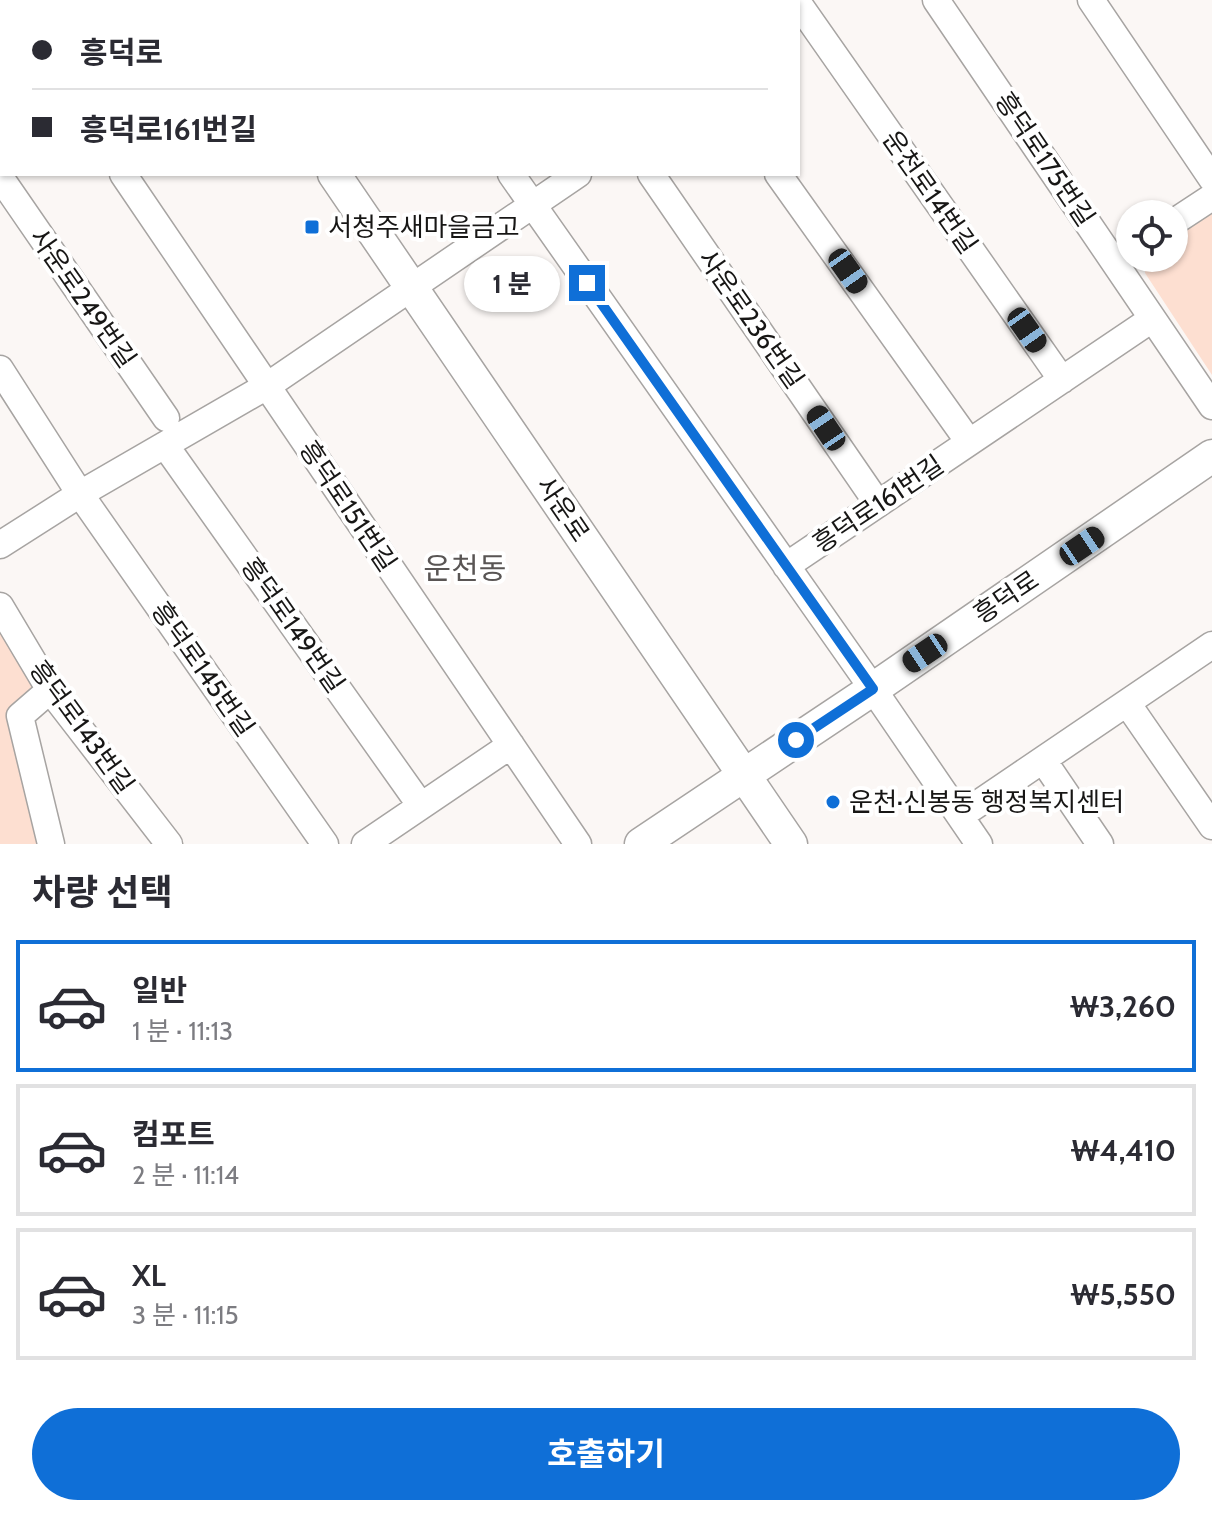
<!DOCTYPE html>
<html lang="ko">
<meta charset="utf-8">
<style>
:root{--surface:#fff;--page:#f2f2f3;--text:#2b2b33;--muted:#7c7c81;--line:#e1e1e2;--accent:#0f6fd7}
body{margin:0;font-family:Cabin,"Noto Sans KR",sans-serif;background:var(--page);color:var(--text);height:100vh;display:flex;flex-direction:column;font-size:30px;white-space:nowrap}
*{box-sizing:border-box;margin:0}
p{font-size:26px;color:var(--muted)}
.icon{flex:none;width:44px;height:44px;fill:none;stroke:currentColor;stroke-width:2;stroke-linecap:round;stroke-linejoin:round}
.map{position:relative;height:844px;overflow:hidden}
.panel{display:flex;flex-direction:column;background:var(--surface);flex:1}
.panel>*{flex:none}
.banner{position:absolute;left:0px;top:0px;width:800px;height:176px;box-shadow:0 2px 6px #0004;display:grid;align-content:center;height:176px;padding:0 32px;background:var(--surface)}
.tools{position:absolute;left:1116px;top:200px;display:grid;gap:16px}
.tools a{display:grid;place-items:center;width:72px;height:72px;border-radius:50%;background:var(--surface);box-shadow:0 2px 6px #0004;font-size:40px}
.end{position:absolute;width:36px;height:36px;margin:-18px;border:10px solid #0f6fd7;background:#fff;box-shadow:0 0 0 4px #fff}
.from{border-radius:50%}
.bubble{position:absolute;height:56px;border-radius:28px;background:var(--surface);box-shadow:0 2px 6px #0004;font-size:26px;font-weight:700;line-height:56px;text-align:center}
.car{position:absolute;width:24px;height:48px;margin:-24px -12px;border-radius:10px;box-shadow:0 0 6px 2px #0007;background:linear-gradient(#222 24%,#8ab4d8 0 40%,#222 0 76%,#8ab4d8 0 86%,#222 0)}
.banner b{display:flex;align-items:center;gap:28px;height:76px;font-size:30px}
.banner b+b{border-top:2px solid var(--line)}
.banner i{width:20px;height:20px;background:var(--text)}
ul{padding:0;list-style:none}
li{display:flex;align-items:center;gap:24px;height:132px;margin:0 16px 12px;padding:0 16px;border:4px solid var(--line);border-radius:0px}
li div{flex:1}
li b{display:block;font-size:30px}
li em{font-style:normal;font-weight:700}
li.selected{border-color:var(--accent)}
li>.icon{width:72px;height:72px;stroke-width:1.5}
h2{padding:0 32px;font-size:36px;line-height:96px}
.cta{display:flex;gap:16px;margin-top:auto;padding:16px 32px}
.cta a{flex:1;height:92px;border-radius:48px;background:var(--accent);color:#fff;font-size:32px;font-weight:700;line-height:92px;text-align:center}
.map>svg:first-child{display:block}
.green{fill:#fddfd1}
.lines{fill:none;stroke-linecap:round;stroke-linejoin:round}
.minor-casing{stroke:#a7a4a2;stroke-width:29}
.tertiary-casing{stroke:#a7a4a2;stroke-width:35}
.minor{stroke:#fff;stroke-width:26}
.tertiary{stroke:#fff;stroke-width:32}
.route{stroke:#0f6fd7;stroke-width:10}
.poi-dot{fill:#0f6fd7;stroke:#fff;stroke-width:3}
.labels{text-anchor:middle;stroke-width:8;stroke-linejoin:round;paint-order:stroke}
.street-label{font-size:26px;fill:#171615;stroke:#fff}
.poi-label{font-size:26px;fill:#171615;stroke:#fff;text-anchor:start}
.quarter-label{font-size:30px;fill:#595554;stroke:#fff}
</style>
<div class="map">
<svg width="1212" height="844" viewBox="0 0 1212 844">
<rect width="100%" height="100%" fill="#fbf7f5"/>
<path class="green" d="M1212,210v165l-67,-102 1,-15h28v-24z
M0,593l46,67 -3,21 -18,16 35,147h-60z"/>
<g class="lines">
<g class="minor-casing">
<path id="minor" d="M4,0l2,2
M394,0l2,2
M534,0l1,2
M936,0l276,406
M1091,0l121,179
M596,2l3,-2
M798,3l264,377
M123,174l455,670
M511,174l362,515 106,155
M651,174l227,330
M778,174l191,268
M0,177l166,241
M1174,222l38,-25
M0,369l80,125 245,350
M165,445l256,361
M0,545l80,-51 187,-108 311,-212
M786,566l366,-247
M0,606l50,84 119,154
M50,690l-30,26 31,128
M1127,703l85,123
M1043,760l57,84
M960,816l252,-171
M365,844l146,-99"/>
</g>
<g class="tertiary-casing">
<path id="tertiary" d="M217,0l1,2
M334,174l457,670
M641,844l232,-155 339,-233"/>
</g>
<use href="#minor" class="minor"/>
<use href="#tertiary" class="tertiary"/>
</g>
<g class="lines">
<path class="route" d="M587,283l286,406 -77,51"/>
</g>
<g class="poi-dot">
<rect x="304" y="219" width="16" height="16" rx="4"/>
<circle cx="833" cy="802" r="8"/>
</g>
<g class="labels">
<g class="street-label">
<text transform="translate(1045 159) rotate(56)" y="9">흥덕로175번길</text>
<text transform="translate(930 192) rotate(55)" y="9">운천로14번길</text>
<text transform="translate(83 298) rotate(55)" y="9">사운로249번길</text>
<text transform="translate(751 319) rotate(55)" y="9">사운로236번길</text>
<text transform="translate(878 504) rotate(-34)" y="9">흥덕로161번길</text>
<text transform="translate(348 506) rotate(56)" y="9">흥덕로151번길</text>
<text transform="translate(563 509) rotate(56)" y="9">사운로</text>
<text transform="translate(1006 597) rotate(-34)" y="9">흥덕로</text>
<text transform="translate(293 625) rotate(55)" y="9">흥덕로149번길</text>
<text transform="translate(203 669) rotate(55)" y="9">흥덕로145번길</text>
<text transform="translate(82 727) rotate(54)" y="9">흥덕로143번길</text>
</g>
<g class="poi-label">
<text x="328" y="236">서청주새마을금고</text>
<text x="849" y="811">운천·신봉동 행정복지센터</text>
</g>
<g class="quarter-label">
<text x="465" y="579">운천동</text>
</g>
</g>
</svg>
<div class="tools">
<a><svg class="icon" aria-label="locate" viewBox="0 0 24 24"><circle cx="12" cy="12" r="6"/><path d="M12 2v4M12 18v4M2 12h4M18 12h4"/></svg></a>
</div>
<i class="end from" style="left:796px;top:740px"></i>
<i class="end" style="left:587px;top:283px"></i>
<div class="bubble" style="left:464px;top:256px;width:96px">1 분</div>
<i class="car" style="left:848px;top:271px;rotate:145deg"></i>
<i class="car" style="left:1027px;top:330px;rotate:145deg"></i>
<i class="car" style="left:826px;top:428px;rotate:326deg"></i>
<i class="car" style="left:1082px;top:546px;rotate:56deg"></i>
<i class="car" style="left:925px;top:653px;rotate:236deg"></i>
<div class="banner">
<b><i class="from"></i>흥덕로</b>
<b><i></i>흥덕로161번길</b>
</div>
</div>
<section class="panel">
<h2>차량 선택</h2>
<ul>
<li class="selected"><svg class="icon" aria-label="car" viewBox="0 0 24 24"><path d="M5 17H2v-5l4-1 3-4h7l3 4 3 1v5h-3M9 17h6M6 11h13"/><circle cx="7" cy="17" r="2"/><circle cx="17" cy="17" r="2"/></svg><div><b>일반</b><p>1 분 · 11:13</p></div><em>₩3,260</em></li>
<li><svg class="icon" aria-label="car" viewBox="0 0 24 24"><path d="M5 17H2v-5l4-1 3-4h7l3 4 3 1v5h-3M9 17h6M6 11h13"/><circle cx="7" cy="17" r="2"/><circle cx="17" cy="17" r="2"/></svg><div><b>컴포트</b><p>2 분 · 11:14</p></div><em>₩4,410</em></li>
<li><svg class="icon" aria-label="car" viewBox="0 0 24 24"><path d="M5 17H2v-5l4-1 3-4h7l3 4 3 1v5h-3M9 17h6M6 11h13"/><circle cx="7" cy="17" r="2"/><circle cx="17" cy="17" r="2"/></svg><div><b>XL</b><p>3 분 · 11:15</p></div><em>₩5,550</em></li>
</ul>
<div class="cta"><a>호출하기</a></div>
</section>
